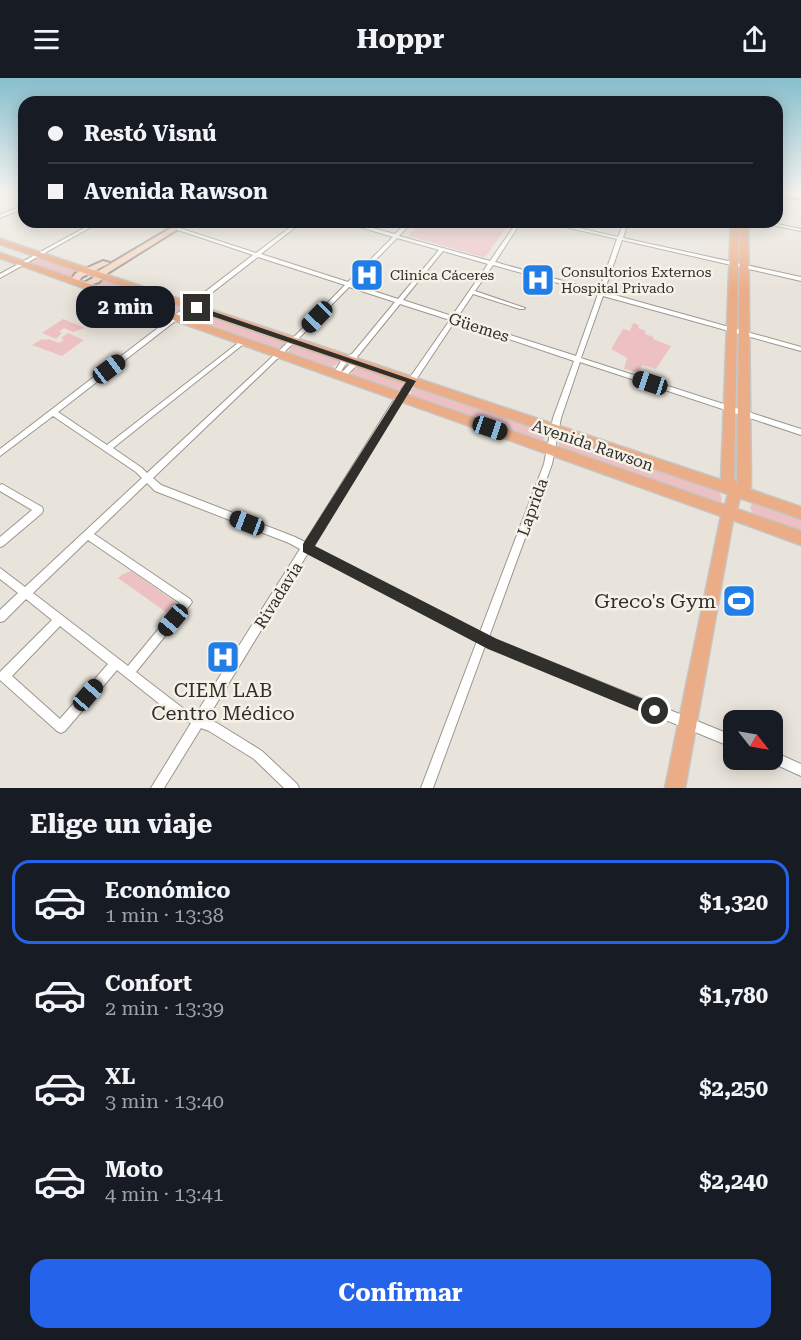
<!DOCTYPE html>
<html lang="es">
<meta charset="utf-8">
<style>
:root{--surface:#171b24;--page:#20242c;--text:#f1f3f6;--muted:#9ea1a6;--line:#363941;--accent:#2563eb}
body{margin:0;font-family:"Roboto Serif",serif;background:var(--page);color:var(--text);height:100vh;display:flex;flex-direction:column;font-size:22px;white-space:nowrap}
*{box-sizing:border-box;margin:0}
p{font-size:20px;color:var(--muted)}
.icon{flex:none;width:33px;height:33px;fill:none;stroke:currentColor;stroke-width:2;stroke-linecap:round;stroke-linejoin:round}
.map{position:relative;height:710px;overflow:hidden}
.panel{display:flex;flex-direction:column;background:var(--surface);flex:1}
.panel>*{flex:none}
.top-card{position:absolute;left:18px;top:18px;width:765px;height:132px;border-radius:18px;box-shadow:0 3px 15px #0003;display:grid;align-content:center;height:132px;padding:0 30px;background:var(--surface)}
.needle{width:39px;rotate:121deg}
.buttons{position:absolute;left:723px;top:632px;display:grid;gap:12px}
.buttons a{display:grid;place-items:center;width:60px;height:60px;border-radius:12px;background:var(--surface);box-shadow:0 3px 15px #0003;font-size:30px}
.end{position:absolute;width:27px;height:27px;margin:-14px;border:8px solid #312f2c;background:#fff;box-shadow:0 0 0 3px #fff}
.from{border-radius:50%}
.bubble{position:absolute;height:42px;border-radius:18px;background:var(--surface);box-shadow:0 3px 15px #0003;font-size:20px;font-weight:700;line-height:42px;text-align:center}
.car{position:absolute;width:18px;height:36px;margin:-18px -9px;border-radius:8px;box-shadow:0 0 4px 2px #0007;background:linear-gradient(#222 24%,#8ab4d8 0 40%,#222 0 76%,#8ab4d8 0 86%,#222 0)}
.top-card b{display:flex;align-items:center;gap:21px;height:57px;font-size:22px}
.top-card b+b{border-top:2px solid var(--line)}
.top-card i{width:15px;height:15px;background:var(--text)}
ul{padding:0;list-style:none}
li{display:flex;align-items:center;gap:18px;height:84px;margin:0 12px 9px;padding:0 18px;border:3px solid transparent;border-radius:18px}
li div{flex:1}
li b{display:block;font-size:22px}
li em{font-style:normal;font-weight:700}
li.selected{border-color:var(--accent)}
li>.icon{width:54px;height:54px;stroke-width:1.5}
h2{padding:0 30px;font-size:27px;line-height:72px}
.button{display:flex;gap:12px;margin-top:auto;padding:12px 30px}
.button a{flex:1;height:69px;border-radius:18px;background:var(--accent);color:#fff;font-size:24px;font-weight:700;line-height:69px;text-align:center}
header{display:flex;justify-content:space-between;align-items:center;height:78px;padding:0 30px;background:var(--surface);font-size:27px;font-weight:700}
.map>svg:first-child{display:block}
.green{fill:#edc1c3}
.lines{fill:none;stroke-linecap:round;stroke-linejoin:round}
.street-casing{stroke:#9b978e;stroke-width:2}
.secondary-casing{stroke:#9b978e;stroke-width:4}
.primary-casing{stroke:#c5c5c4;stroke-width:3}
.street{fill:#fff;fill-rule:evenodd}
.secondary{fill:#f5d6c3;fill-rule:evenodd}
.primary{fill:#ebad88;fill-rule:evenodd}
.route{fill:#312f2c}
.labels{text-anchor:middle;stroke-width:5;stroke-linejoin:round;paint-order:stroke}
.far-poi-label{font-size:14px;fill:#312f2c;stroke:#f6f2e8;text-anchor:start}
.street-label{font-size:16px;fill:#312f2c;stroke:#f6f2e8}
.near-poi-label{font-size:20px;fill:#312f2c;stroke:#f6f2e8;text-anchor:end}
</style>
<header><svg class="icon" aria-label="menu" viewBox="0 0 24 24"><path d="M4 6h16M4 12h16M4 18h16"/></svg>Hoppr<svg class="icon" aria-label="share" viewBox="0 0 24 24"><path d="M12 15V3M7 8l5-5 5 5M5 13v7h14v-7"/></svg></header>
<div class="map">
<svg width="801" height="710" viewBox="0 0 801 710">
<rect width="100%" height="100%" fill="#e9e4db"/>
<path class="green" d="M420,144h90l-23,33 -4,2 -75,-21z
M37,179l6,2 38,12 -9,6 -43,-15z
M102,201l81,27v2l-7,4 -82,-28z
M192,231l94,32v2l-7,6 -95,-34z
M63,241l22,9 -12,4 -9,-4 -5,4 3,1 -6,6 -14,-6z
M633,245l6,2 -1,3 8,3 -1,3 9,3 -1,2 18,7 -15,23 -14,-4 -3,8 -15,-4 3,-11 -16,-9 12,-20 7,2z
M68,255l16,7 -22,16 -30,-11 10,-6 4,1 3,-1 10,4 5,-3 -3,-2z
M293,267l45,14 1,4 -7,4 -44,-15z
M359,289l45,15 -1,6 -4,3 -47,-16v-5z
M417,308l128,44 1,7 -4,4 -131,-46v-5z
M563,358l156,54 3,10 -2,3 -161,-56 -1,-6z
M753,424l48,15v14l-47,-16 -4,-7z
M131,493l46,32 -7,12 -52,-37 5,-4z"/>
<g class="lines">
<g class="street-casing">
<path id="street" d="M24,127v3l-24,10v-3z
M95,144h5l-100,56v-4z
M154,144h7l95,31 41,-31h5l-41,32 87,28 45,-45 -50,-15h7l45,12 12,-12h5l-13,14 91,25 27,-39h4l-26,40 104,29 18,-52 -73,-17h8l66,15 6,-15h4l-5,16 178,39v4l-179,-41 -18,52 197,55v4l-198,-55 -22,62 220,71v6l-221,-73 -19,56 -9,46 -63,173 245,99v12l-249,-102 -52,142h-12l56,-147 -169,-88 -101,166 10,4 45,28 35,33 2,4h-15l-30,-29 -45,-28 -8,-3 -37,60h-13l40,-65 -15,-6 -59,-47 -52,61 -4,2 -4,-2 -57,-51v-8l52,-52 -26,-21 -22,22 -4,1v-12l18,-17 -18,-14v-11l25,19 117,-109 -6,-6 -83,-56 -53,40v-7l253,-194zM397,160l42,12 -41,49 -46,-15zM443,173l45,13 -36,52 -49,-16zM258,179l87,28 -46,47 -152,141 -5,-5 -29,-20 133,-106v-2h-4l-135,105 -49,-33zM493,187l105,29 -22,62 -119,-38 16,-24 47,15h4l1,-1 -50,-17zM349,209l46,15 -43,52 -9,4 -10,16 1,2h4l9,-14 4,-2v3l-11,11 -1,2 1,2h4l12,-12 1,-9 43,-53 50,16 -60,86 -85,136 -10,-5 -134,-52 -8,-7 150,-144zM455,243l119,40 -21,57 -9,46 -64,168 -168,-86 84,-136zM147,405l8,8 134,52 11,6 -104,165 -12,-5 -48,-37 54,-67 2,-3 -2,-3 -96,-65zM88,462l92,63 -52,63 -95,-73zM60,548l48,38 -48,55 -48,-43z
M758,144h9l34,7v2z
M2,406l40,23 1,3 -1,3 -39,33 -3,1v-10l32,-27 -32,-19v-6z
M772,673l29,13v12l-33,-15 -1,-2h5z"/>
</g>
<g class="secondary-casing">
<path id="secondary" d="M777,114l24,3v4l-24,-4z
M181,144h8l-83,52 -7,8 -15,5 -4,-2 13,-7 7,-8z
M103,183l7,2 -28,14 -5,6 -7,-2 6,-8z"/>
</g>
<g class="primary-casing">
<path id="primary" d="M731,144h8l-5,256 3,5 3,-261h8l3,264 -2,3 52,18v12l-61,-21 -3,11 64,22v14l-68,-25 -48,268h-20l56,-272 -721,-258v-5l725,252 3,-11 -728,-250v-5l721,241z"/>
</g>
<use href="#street" class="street"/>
<use href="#secondary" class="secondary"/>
<use href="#primary" class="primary"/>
</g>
<linearGradient id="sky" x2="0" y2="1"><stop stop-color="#87becd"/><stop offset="0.54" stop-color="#f5f3ef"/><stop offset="1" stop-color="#f5f3ef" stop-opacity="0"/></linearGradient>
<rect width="801" height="213" fill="url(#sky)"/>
<path class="route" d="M197,228l219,75 -101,165 182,93 163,67 3,5 -3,5 -5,2 -167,-69 -185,-97v-8l103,-162 -212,-72v-4z"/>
<defs>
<g id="hospital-square" transform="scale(1.725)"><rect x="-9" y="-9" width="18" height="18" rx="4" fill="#227ee7" stroke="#f6f2e8"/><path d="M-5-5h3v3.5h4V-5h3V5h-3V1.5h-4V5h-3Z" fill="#fff"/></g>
<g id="stadium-square" transform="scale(1.725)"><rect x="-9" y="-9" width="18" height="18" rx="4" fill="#227ee7" stroke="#f6f2e8"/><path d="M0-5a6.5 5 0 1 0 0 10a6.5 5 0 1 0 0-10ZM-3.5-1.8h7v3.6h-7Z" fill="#fff"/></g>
</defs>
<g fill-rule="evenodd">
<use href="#hospital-square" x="367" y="197"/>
<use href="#hospital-square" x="538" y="202"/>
<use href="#stadium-square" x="739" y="523"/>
<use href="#hospital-square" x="223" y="579"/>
</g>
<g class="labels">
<g class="far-poi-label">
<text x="561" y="199">Consultorios Externos<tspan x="561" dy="16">Hospital Privado</tspan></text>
<text x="390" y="202">Clinica Cáceres</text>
</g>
<g class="street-label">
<text transform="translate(479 249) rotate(18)" y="6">Güemes</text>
<text transform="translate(593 367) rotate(19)" y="6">Avenida Rawson</text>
<text transform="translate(532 429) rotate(-70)" y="6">Laprida</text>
<text transform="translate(278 517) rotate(-58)" y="6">Rivadavia</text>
</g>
<g class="near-poi-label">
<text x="716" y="530">Greco's Gym</text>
<text x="223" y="619" text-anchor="middle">CIEM LAB<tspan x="223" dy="23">Centro Médico</tspan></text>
</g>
</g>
</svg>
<div class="buttons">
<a><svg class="needle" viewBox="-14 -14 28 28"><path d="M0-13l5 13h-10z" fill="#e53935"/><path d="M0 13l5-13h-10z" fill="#9ea1a6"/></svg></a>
</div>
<i class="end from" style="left:655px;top:633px"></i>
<i class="end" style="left:197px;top:230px"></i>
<div class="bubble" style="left:76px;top:208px;width:99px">2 min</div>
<i class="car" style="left:317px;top:239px;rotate:224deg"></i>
<i class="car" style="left:109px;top:291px;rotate:53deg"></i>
<i class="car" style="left:650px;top:305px;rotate:288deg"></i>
<i class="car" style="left:490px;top:350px;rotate:109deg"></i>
<i class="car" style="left:247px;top:445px;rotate:291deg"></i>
<i class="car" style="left:173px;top:542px;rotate:220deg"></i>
<i class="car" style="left:88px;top:617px;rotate:41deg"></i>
<div class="top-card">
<b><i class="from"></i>Restó Visnú</b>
<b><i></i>Avenida Rawson</b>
</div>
</div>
<section class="panel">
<h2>Elige un viaje</h2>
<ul>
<li class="selected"><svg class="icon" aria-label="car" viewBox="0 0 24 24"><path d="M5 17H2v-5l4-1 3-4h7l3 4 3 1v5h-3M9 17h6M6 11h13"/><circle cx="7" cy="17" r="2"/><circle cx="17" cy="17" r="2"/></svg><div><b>Económico</b><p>1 min · 13:38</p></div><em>$1,320</em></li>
<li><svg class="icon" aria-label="car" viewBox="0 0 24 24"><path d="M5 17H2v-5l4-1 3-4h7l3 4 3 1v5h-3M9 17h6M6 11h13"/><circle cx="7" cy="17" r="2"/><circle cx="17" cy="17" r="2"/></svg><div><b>Confort</b><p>2 min · 13:39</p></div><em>$1,780</em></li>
<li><svg class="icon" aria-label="car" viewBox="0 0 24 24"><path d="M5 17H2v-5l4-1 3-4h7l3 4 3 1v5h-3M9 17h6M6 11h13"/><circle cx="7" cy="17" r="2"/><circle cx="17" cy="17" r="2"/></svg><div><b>XL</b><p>3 min · 13:40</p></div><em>$2,250</em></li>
<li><svg class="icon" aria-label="car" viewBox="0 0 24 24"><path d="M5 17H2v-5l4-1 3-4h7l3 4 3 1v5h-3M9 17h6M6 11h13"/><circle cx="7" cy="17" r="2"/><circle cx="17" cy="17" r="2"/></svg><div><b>Moto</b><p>4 min · 13:41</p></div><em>$2,240</em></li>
</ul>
<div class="button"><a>Confirmar</a></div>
</section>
